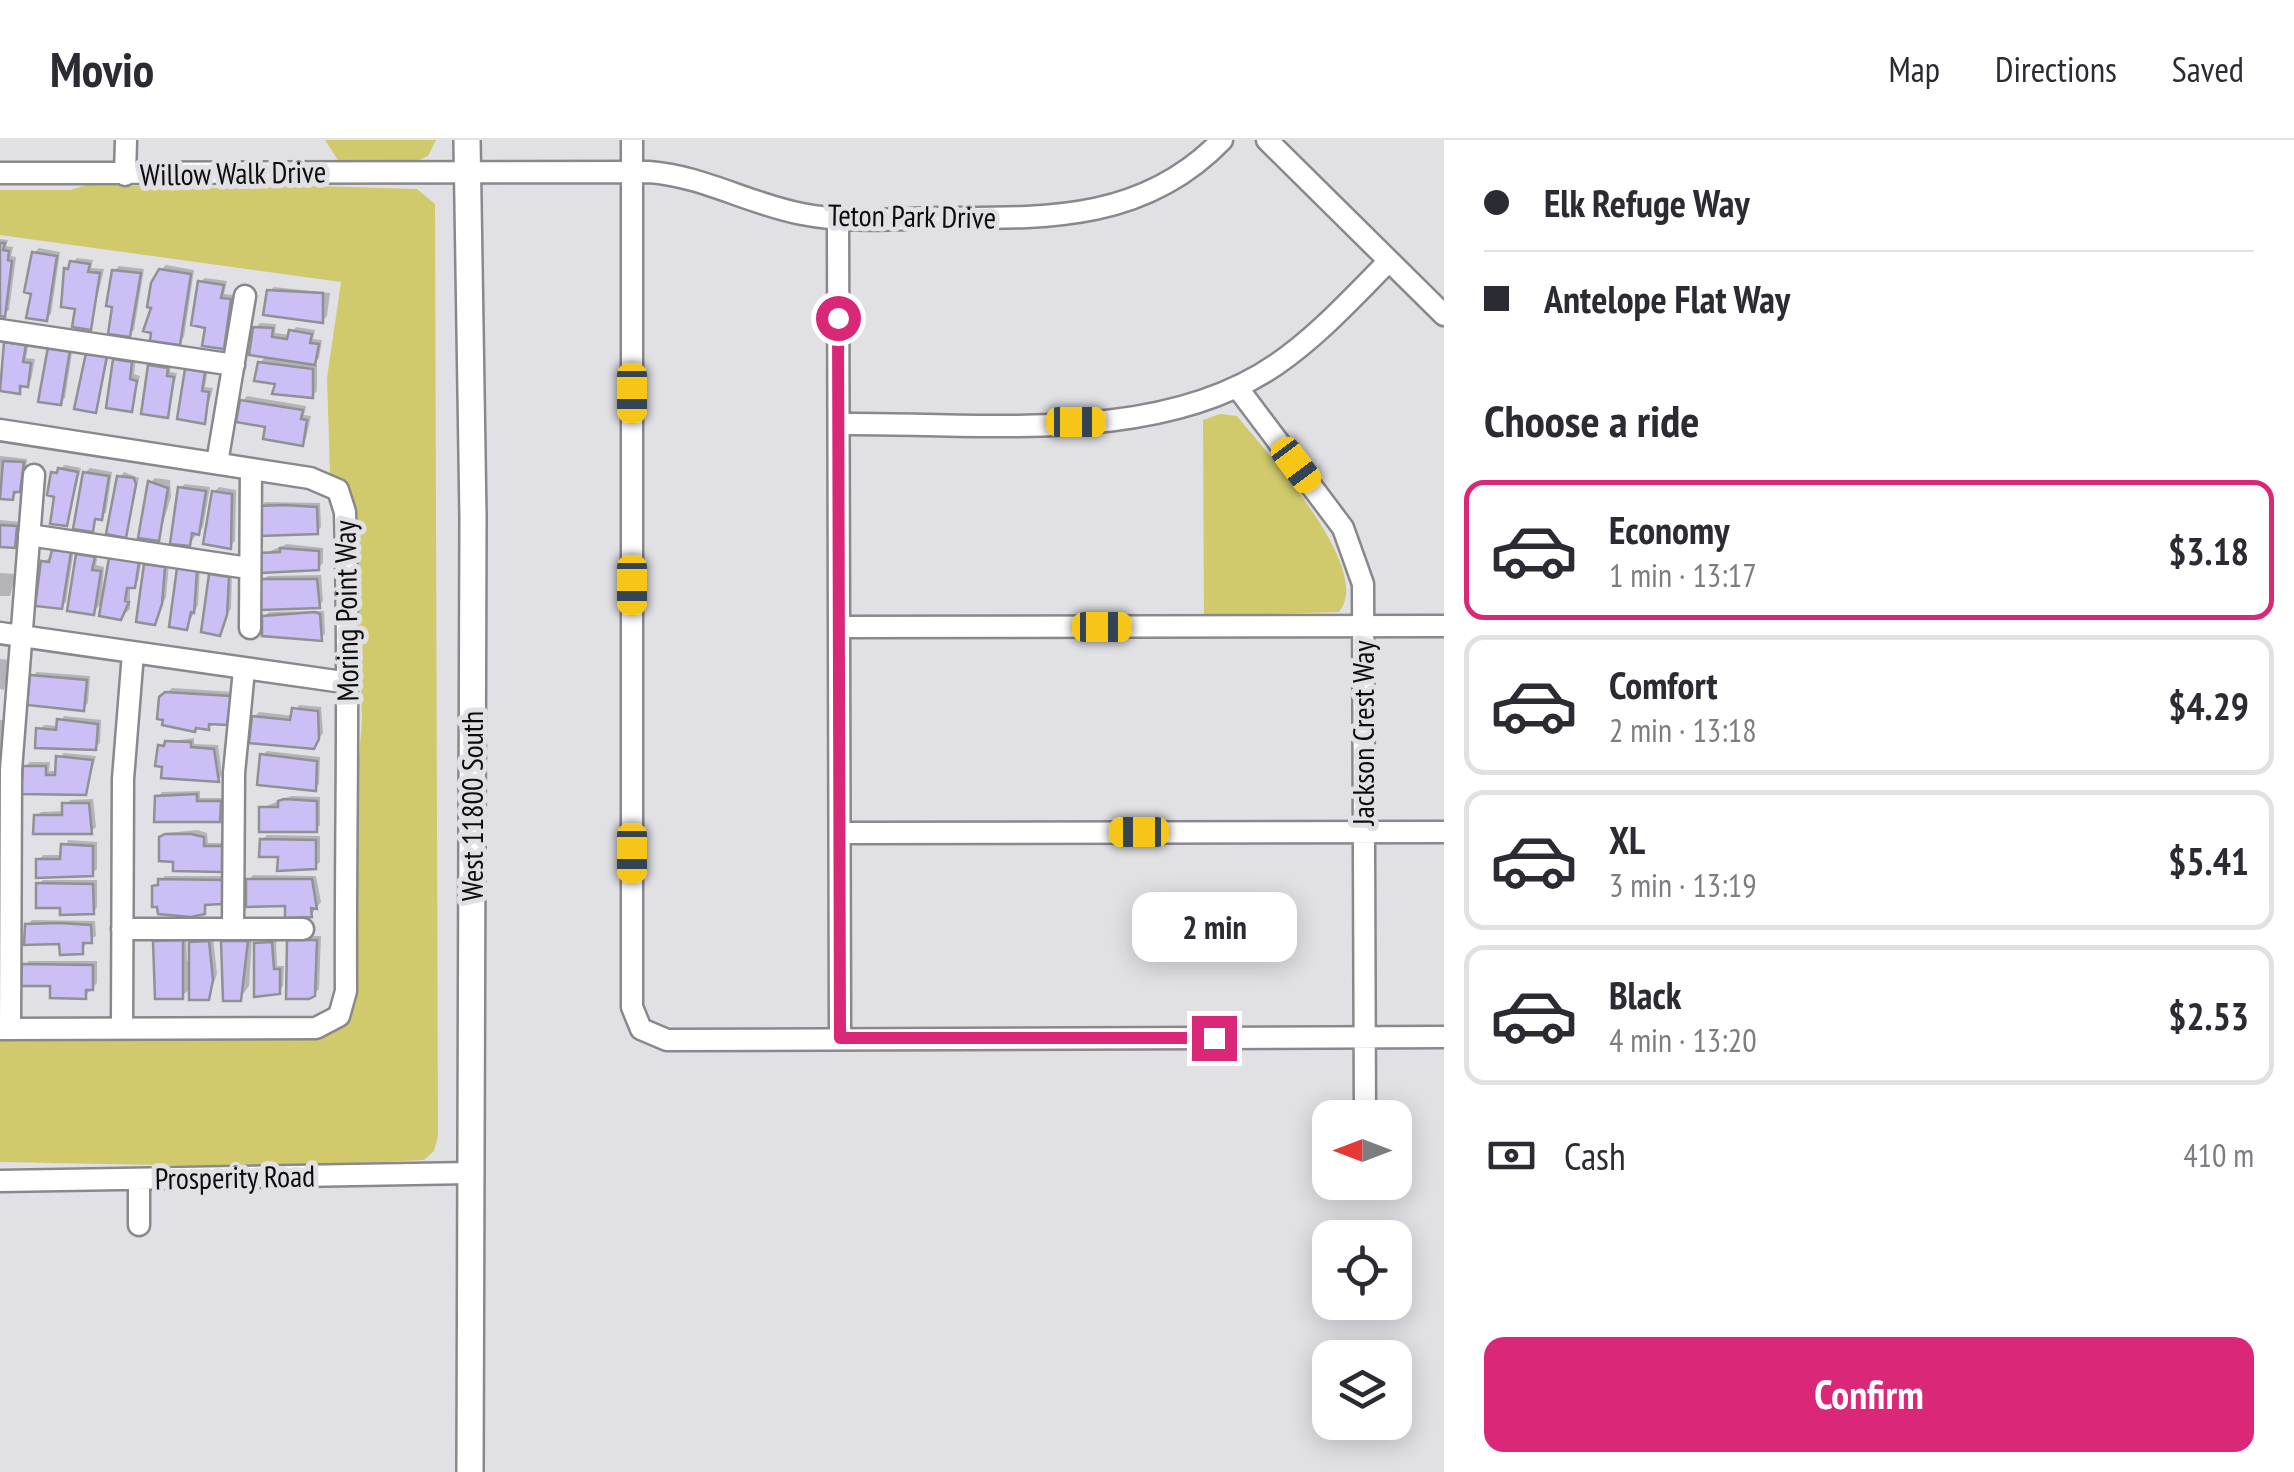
<!DOCTYPE html>
<meta charset="utf-8">
<style>
:root{--surface:#fff;--page:#f7f7f7;--text:#2b2b33;--muted:#7c7c81;--line:#e1e1e2;--accent:#db2777}
body{margin:0;font-family:"PT Sans Narrow",sans-serif;background:var(--page);color:var(--text);height:100vh;display:flex;flex-direction:column;font-size:38px;white-space:nowrap}
*{box-sizing:border-box;margin:0}
p{font-size:32px;color:var(--muted)}
.icon{flex:none;width:55px;height:55px;fill:none;stroke:currentColor;stroke-width:2;stroke-linecap:round;stroke-linejoin:round}
.map{position:relative;flex:1;overflow:hidden}
.sheet{display:flex;flex-direction:column;background:var(--surface);width:850px}
.sheet>*{flex:none}
.guide{display:grid;align-content:center;height:220px;padding:0 40px;background:var(--surface)}
.needle{width:65px;rotate:270deg}
.buttons{position:absolute;left:1312px;top:960px;display:grid;gap:20px}
.buttons a{display:grid;place-items:center;width:100px;height:100px;border-radius:20px;background:var(--surface);box-shadow:0 5px 25px #0003;font-size:50px}
.end{position:absolute;width:45px;height:45px;margin:-22px;border:12px solid #db2777;background:#fff;box-shadow:0 0 0 5px #fff}
.from{border-radius:50%}
.bubble{position:absolute;height:70px;border-radius:20px;background:var(--surface);box-shadow:0 5px 25px #0003;font-size:32px;font-weight:800;line-height:70px;text-align:center}
.car{position:absolute;width:30px;height:60px;margin:-30px -15px;border-radius:12px;box-shadow:0 0 8px 2px #0007;background:linear-gradient(#f5c518 24%,#345 0 40%,#f5c518 0 76%,#345 0 86%,#f5c518 0)}
.guide b{display:flex;align-items:center;gap:35px;height:95px;font-size:38px}
.guide b+b{border-top:2px solid var(--line)}
.guide i{width:25px;height:25px;background:var(--text)}
ul{padding:0;list-style:none}
li{display:flex;align-items:center;gap:30px;height:140px;margin:0 20px 15px;padding:0 20px;border:5px solid var(--line);border-radius:20px}
li div{flex:1}
li b{display:block;font-size:38px}
li em{font-style:normal;font-weight:800}
li.on{border-color:var(--accent)}
li>.icon{width:90px;height:90px;stroke-width:1.5}
h2{padding:0 40px;font-size:45px;line-height:120px}
.pay{display:flex;align-items:center;gap:25px;height:110px;padding:0 40px;font-size:38px}
.pay p{margin-inline-start:auto}
.button{display:flex;gap:20px;margin-top:auto;padding:20px 40px}
.button a{flex:1;height:115px;border-radius:20px;background:var(--accent);color:#fff;font-size:40px;font-weight:800;line-height:115px;text-align:center}
header{display:flex;align-items:center;gap:60px;box-sizing:border-box;height:140px;padding:0 50px;background:var(--surface);border-bottom:2px solid var(--line)}
header strong{font-size:48px}
nav{display:flex;gap:55px;margin-inline-start:auto;font-size:35px}
main{display:flex;flex:1;min-height:0}
.map>svg:first-child{display:block}
.green{fill:#d0ca6c}
.shadow{fill:#0003}
.building{fill:#cbbff5;stroke:#919095;stroke-width:2.5}
.lines{fill:none;stroke-linecap:round;stroke-linejoin:round}
.minor-casing{stroke:#89888d;stroke-width:25}
.major-casing{stroke:#89888d;stroke-width:30}
.minor{stroke:#fff;stroke-width:20}
.major{stroke:#fff;stroke-width:25}
.route{stroke:#db2777;stroke-width:12}
.labels{text-anchor:middle;stroke-width:10;stroke-linejoin:round;paint-order:stroke}
.street-label{font-size:30px;fill:#0c0c0d;stroke:#e1e0e5}
</style>
<header>
<strong>Movio</strong>
<nav><a>Map</a><a>Directions</a><a>Saved</a></nav>
</header>
<main>
<div class="map">
<svg width="1444" height="1332" viewBox="0 0 1444 1332">
<rect width="100%" height="100%" fill="#e1e0e5"/>
<path class="green" d="M325,0h111l-8,16 -12,5 -78,-1z
M87,45c67,0 130,7 196,0l134,4 18,15 3,932 -4,15 -10,9 -153,7 -271,-5v-124l316,1 25,-11 15,-26 1,-218 5,-64 -6,-212 -6,-18 -20,-16 -3,-96 14,-96 -341,-47v-45h70z
M1220,274l17,2c28,35 138,153 102,196l-135,4 -1,-196z"/>
<path class="shadow" d="M0,99l8,1 -2,6 7,1 -2,9 5,1 -7,53 -5,4h-4z
M39,108l21,4 -9,62 -5,4 -13,-26 1,-39z
M77,118l16,2 -2,8 13,1 -14,59 -24,-59z
M166,125l28,5 -10,67 -5,5 -18,-72z
M119,126l25,3 -10,61 -5,4 -14,-29 -1,-34z
M205,138l22,3 -3,13 11,1 -12,51 -15,-20 -8,-44z
M274,147l56,6 -3,23 -5,5 -53,-30z
M260,183l16,1 -1,9 15,2 6,-8 19,3 -2,9 9,1 -3,18 -7,7h5v26l-5,5 -37,-4 3,-10 -18,-19 7,-8 -11,-27z
M11,198l18,3 -3,17 9,1 -4,21 -12,11 -19,-3 6,-45z
M73,206l-8,52 -5,4 -10,-54z
M93,210l17,2 -15,58 -7,-56z
M120,216l16,2 -2,16 6,2 -9,34 -16,-50z
M155,221l16,3 -1,8 7,1 -10,42 -16,-49z
M192,226l16,2 -3,19 8,1 -9,34 -17,-51z
M247,256l59,10 -2,9 7,1 -5,22 -4,5 -34,-18 -25,-24z
M0,316l27,3 -3,26 -11,12 -13,-3z
M65,325l16,3 -14,56 -13,-51z
M90,328l22,4 -6,41 -8,3 -6,13 -7,-56z
M124,332l15,6 -13,57 -6,-58z
M155,338l15,2 1,17 -13,42 -7,-57z
M185,344l25,3 -7,40 -14,17 -9,-56z
M219,347l17,3 -1,51 -5,5 -16,-54z
M265,362l55,1 1,24 -4,5 -56,-25z
M0,380l21,2 -7,23 -14,-1z
M287,404l36,4v15l-5,5 -55,-14z
M59,406l15,2 -8,54 -5,5 -17,-44z
M83,410l15,3 -2,12 8,2 -3,37 -8,8 -15,-57z
M116,414l26,4 -4,23 -8,4v24l-9,8 -10,-58z
M151,421l18,2 -3,34 -12,26 -7,-58z
M184,425l16,2 -2,38 -12,23 -6,-59z
M216,431l16,2 -1,35 -12,26 -7,-59z
M0,433l16,1 -6,22h-10z
M321,435l2,26 -4,5 -56,-26 5,-4z
M324,471l1,23 -5,4 -56,-21 5,-5z
M0,519l11,1 -7,30 -4,-1z
M37,532l53,4 -2,27 -5,5 -51,-32z
M172,548l62,4 -3,26 -23,9 -47,-29z
M299,565l22,2 2,26 -10,14 -59,-30 5,-5 35,4z
M64,576l37,4 -1,23 -5,4 -56,-17 5,-5 15,1z
M0,580h6l-6,30z
M194,598v6l24,1 4,30 -4,5 -58,-34 5,-4z
M267,611l53,6 -1,27 -4,5 -53,-34z
M63,613l33,3 -11,37 -60,-26 5,-5h20l-1,9h9z
M200,651v7h24l-5,22 -61,-23 4,-5z
M291,656l29,1v28l-5,4 -53,-21z
M93,659l3,28 -5,4 -55,-14 5,-5 24,-1 5,-11z
M197,690l10,3 1,10h17v22l-4,4 -46,-9 -14,-22 5,-5z
M267,695l53,1v26l-5,4 -34,-11 -19,-15z
M68,700l29,2v27l-5,4 -53,-13 4,-5h20z
M253,735l63,1 5,26 -10,13 -62,-35z
M165,736h61v21l-18,5 -4,10 -37,3 -12,-9 -1,-19z
M43,740h54v27l-4,5 -31,-7 -23,-21z
M32,780l63,1 1,15 -9,5 -5,11 -55,-27z
M294,796h27l-2,53 -5,5 -25,-53z
M160,797h26l1,24h5v-18l4,-5h17l4,36 -9,24 -16,-11 -10,9 -27,-54z
M252,797l-3,49 -9,12 -16,-56 4,-4z
M276,799l1,27h7l-1,20 -4,5 -22,-47z
M29,821h68v22l-12,13 -32,-12 -29,-19z"/>
<path class="building" d="M0,103h5l-2,7 6,1 -1,9 4,1 -7,56 -5,-1z
M32,112l25,4 -10,65 -21,-3 5,-24 -7,-2z
M70,121l20,3 -2,8 12,1 -9,57 -19,-3 3,-18 -14,-2 3,-39 4,1z
M159,129l32,5 -11,71 -30,-4 1,-8 -8,-2 8,-23 -4,-1 4,-24z
M112,130l29,3 -11,64 -22,-3 4,-27 -6,-1z
M198,141l26,4 -3,13 10,1 -7,50 -22,-3 3,-18 -14,-3z
M267,150l56,3v30l-60,-8z
M253,187l20,1 -1,9 15,2 2,-9 23,4 -2,9 9,1 -4,21 -66,-10z
M4,202l22,3 -3,17 8,1 -3,24 -8,-1v8l-20,-3z
M48,207l22,3 -9,55 -23,-3z
M86,213l21,3 -11,57 -22,-4z
M113,219l19,3 -2,17 7,2 -5,31 -26,-4z
M258,222l55,7v29l-41,-4 3,-10 -21,-3z
M148,225l20,3 -1,8 7,1 -6,41 -27,-4z
M185,229l20,3 -3,19 7,1 -4,32 -28,-5z
M240,260l63,10 -2,9 6,1 -4,26 -40,-7 2,-12 -29,-5z
M3,321l21,1 -4,30h-6l-1,8 -13,-1z
M58,328l20,4 -11,54 -17,-2 4,-27 -7,-2 4,-23 6,1z
M83,332l26,4 -7,44 -7,-1 -2,13 -20,-3z
M117,336l17,2 2,6 -10,54 -20,-4z
M148,341l20,7 -9,53 -21,-3z
M178,347l28,4 -7,44 -7,-2 -2,13 -20,-2z
M212,351l20,3 -1,55 -28,-5z
M284,365l33,2 1,27 -59,2 -1,-30z
M0,385l17,1 -2,22 -15,-1z
M280,408l39,3v19l-58,3 -1,-20 20,-1z
M52,410l19,2 -9,57 -27,-3 6,-45 8,1z
M76,414l19,3 -3,13 9,1 -7,44 -27,-4z
M109,418l30,4 -4,26h-8l-2,13 4,1 -8,18 -22,-4z
M144,424l21,3 -3,37 -7,21 -19,-3z
M177,428l20,3 -3,42 -3,-1 -4,18 -18,-3z
M209,434l20,3 -2,38 -7,21 -19,-4z
M261,439h56l3,29 -59,2z
M315,472l5,2 2,27 -60,-5v-20z
M30,535l57,5 -3,31 -57,-6z
M165,552l66,4 -4,29 -18,-1v6l-13,-2 -1,4 -33,-7 1,-5 -6,-1 2,-22z
M292,568l26,3 1,28 -5,10 -65,-6 3,-27 38,4z
M57,579l41,5 -2,26 -61,-2 1,-20 20,2z
M165,601l26,1v5l23,2 5,33 -58,-4 1,-11 -7,-1 3,-21 6,1z
M260,614l57,7 -1,30 -59,-6z
M56,616l37,4 -7,35 -65,-1 2,-28h23v9h9z
M197,654v7h24l-1,21h-66l1,-26z
M284,659l33,2v31h-58v-25h19v-6z
M62,663h27l3,31h-59l1,-19h28z
M165,694h26l13,3v9h18v26l-49,-1v-9l-14,-1v-24z
M260,699l56,1v29l-39,2 1,-14h-19z
M61,704l32,2v30l-57,2v-19h24z
M158,739l65,1 -1,24 -17,1v9l-14,3 -33,-3 -1,-7h-5v-21l6,-1z
M246,739h66l5,30 -6,-1 1,9 -27,1v-12l-39,1z
M36,743l57,1 1,30 -34,1v-7h-24z
M60,783l31,2 1,18h-9v11l-23,1 -1,-11 -35,1 1,-21z
M183,800v59h-28l-2,-58z
M287,800h30l-2,56 -6,3h-23z
M209,801l4,39 -4,20h-20v-58z
M221,801h27l-7,60h-18z
M272,802l2,27h6v25l-26,3v-54z
M22,824l71,1v25h-7v9l-36,-1v-12h-29z"/>
<g class="lines">
<g class="minor-casing">
<path id="minor" d="M632,0v867l9,22 26,11 777,-3
M1267,0l177,175
M0,33l649,-1c54,4 100,32 153,42 45,9 92,5 137,4 106,0 204,4 283,-78
M125,35l1,-35
M838,78l2,820
M0,190l234,35
M1237,247l106,141 20,56 2,534
M839,284c140,-2 318,23 438,-60 42,-29 76,-67 112,-103
M0,290l310,48 28,12 7,22c5,160 0,319 1,479l-7,25 -23,12 -316,1
M217,323l28,-167
M29,395l219,33
M839,487l605,-1
M250,488l1,-159
M0,493l350,50
M840,693l604,-1
M122,789h181
M233,789l1,-156 10,-103
M122,888l1,-249 10,-126
M10,889l1,-259 23,-295
M0,1041l470,-8
M139,1041v44"/>
</g>
<g class="major-casing">
<path id="major" d="M467,0l6,377 -3,955"/>
</g>
<use href="#minor" class="minor"/>
<use href="#major" class="major"/>
</g>
<g class="lines">
<path class="route" d="M838,178l2,720h374"/>
</g>
<g class="labels">
<g class="street-label">
<text transform="translate(233 34) rotate(-1)" y="10">Willow Walk Drive</text>
<text transform="translate(912 77) rotate(1)" y="10">Teton Park Drive</text>
<text transform="translate(347 471) rotate(-91)" y="10">Moring Point Way</text>
<text transform="translate(1364 593) rotate(-90)" y="10">Jackson Crest Way</text>
<text transform="translate(473 666) rotate(-90)" y="10">West 11800 South</text>
<text transform="translate(235 1038) rotate(-1)" y="10">Prosperity Road</text>
</g>
</g>
</svg>
<div class="buttons">
<a><svg class="needle" viewBox="-14 -14 28 28"><path d="M0-13l5 13h-10z" fill="#e53935"/><path d="M0 13l5-13h-10z" fill="#7c7c81"/></svg></a>
<a><svg class="icon" aria-label="locate" viewBox="0 0 24 24"><circle cx="12" cy="12" r="6"/><path d="M12 2v4M12 18v4M2 12h4M18 12h4"/></svg></a>
<a><svg class="icon" aria-label="layers" viewBox="0 0 24 24"><path d="M12 4l9 5-9 5-9-5zM3 14l9 5 9-5"/></svg></a>
</div>
<i class="end from" style="left:838px;top:178px"></i>
<i class="end" style="left:1214px;top:898px"></i>
<div class="bubble" style="left:1132px;top:752px;width:165px">2 min</div>
<i class="car" style="left:632px;top:253px;rotate:180deg"></i>
<i class="car" style="left:1076px;top:282px;rotate:90deg"></i>
<i class="car" style="left:1296px;top:325px;rotate:143deg"></i>
<i class="car" style="left:632px;top:445px;rotate:180deg"></i>
<i class="car" style="left:1102px;top:487px;rotate:90deg"></i>
<i class="car" style="left:1139px;top:692px;rotate:270deg"></i>
<i class="car" style="left:632px;top:713px;rotate:180deg"></i>
</div>
<section class="sheet">
<div class="guide">
<b><i class="from"></i>Elk Refuge Way</b>
<b><i></i>Antelope Flat Way</b>
</div>
<h2>Choose a ride</h2>
<ul>
<li class="on"><svg class="icon" aria-label="car" viewBox="0 0 24 24"><path d="M5 17H2v-5l4-1 3-4h7l3 4 3 1v5h-3M9 17h6M6 11h13"/><circle cx="7" cy="17" r="2"/><circle cx="17" cy="17" r="2"/></svg><div><b>Economy</b><p>1 min · 13:17</p></div><em>$3.18</em></li>
<li><svg class="icon" aria-label="car" viewBox="0 0 24 24"><path d="M5 17H2v-5l4-1 3-4h7l3 4 3 1v5h-3M9 17h6M6 11h13"/><circle cx="7" cy="17" r="2"/><circle cx="17" cy="17" r="2"/></svg><div><b>Comfort</b><p>2 min · 13:18</p></div><em>$4.29</em></li>
<li><svg class="icon" aria-label="car" viewBox="0 0 24 24"><path d="M5 17H2v-5l4-1 3-4h7l3 4 3 1v5h-3M9 17h6M6 11h13"/><circle cx="7" cy="17" r="2"/><circle cx="17" cy="17" r="2"/></svg><div><b>XL</b><p>3 min · 13:19</p></div><em>$5.41</em></li>
<li><svg class="icon" aria-label="car" viewBox="0 0 24 24"><path d="M5 17H2v-5l4-1 3-4h7l3 4 3 1v5h-3M9 17h6M6 11h13"/><circle cx="7" cy="17" r="2"/><circle cx="17" cy="17" r="2"/></svg><div><b>Black</b><p>4 min · 13:20</p></div><em>$2.53</em></li>
</ul>
<div class="pay"><svg class="icon" aria-label="cash" viewBox="0 0 24 24"><path d="M3 7h18v10H3z"/><circle cx="12" cy="12" r="2"/></svg>Cash<p>410 m</p></div>
<div class="button"><a>Confirm</a></div>
</section>
</main>
